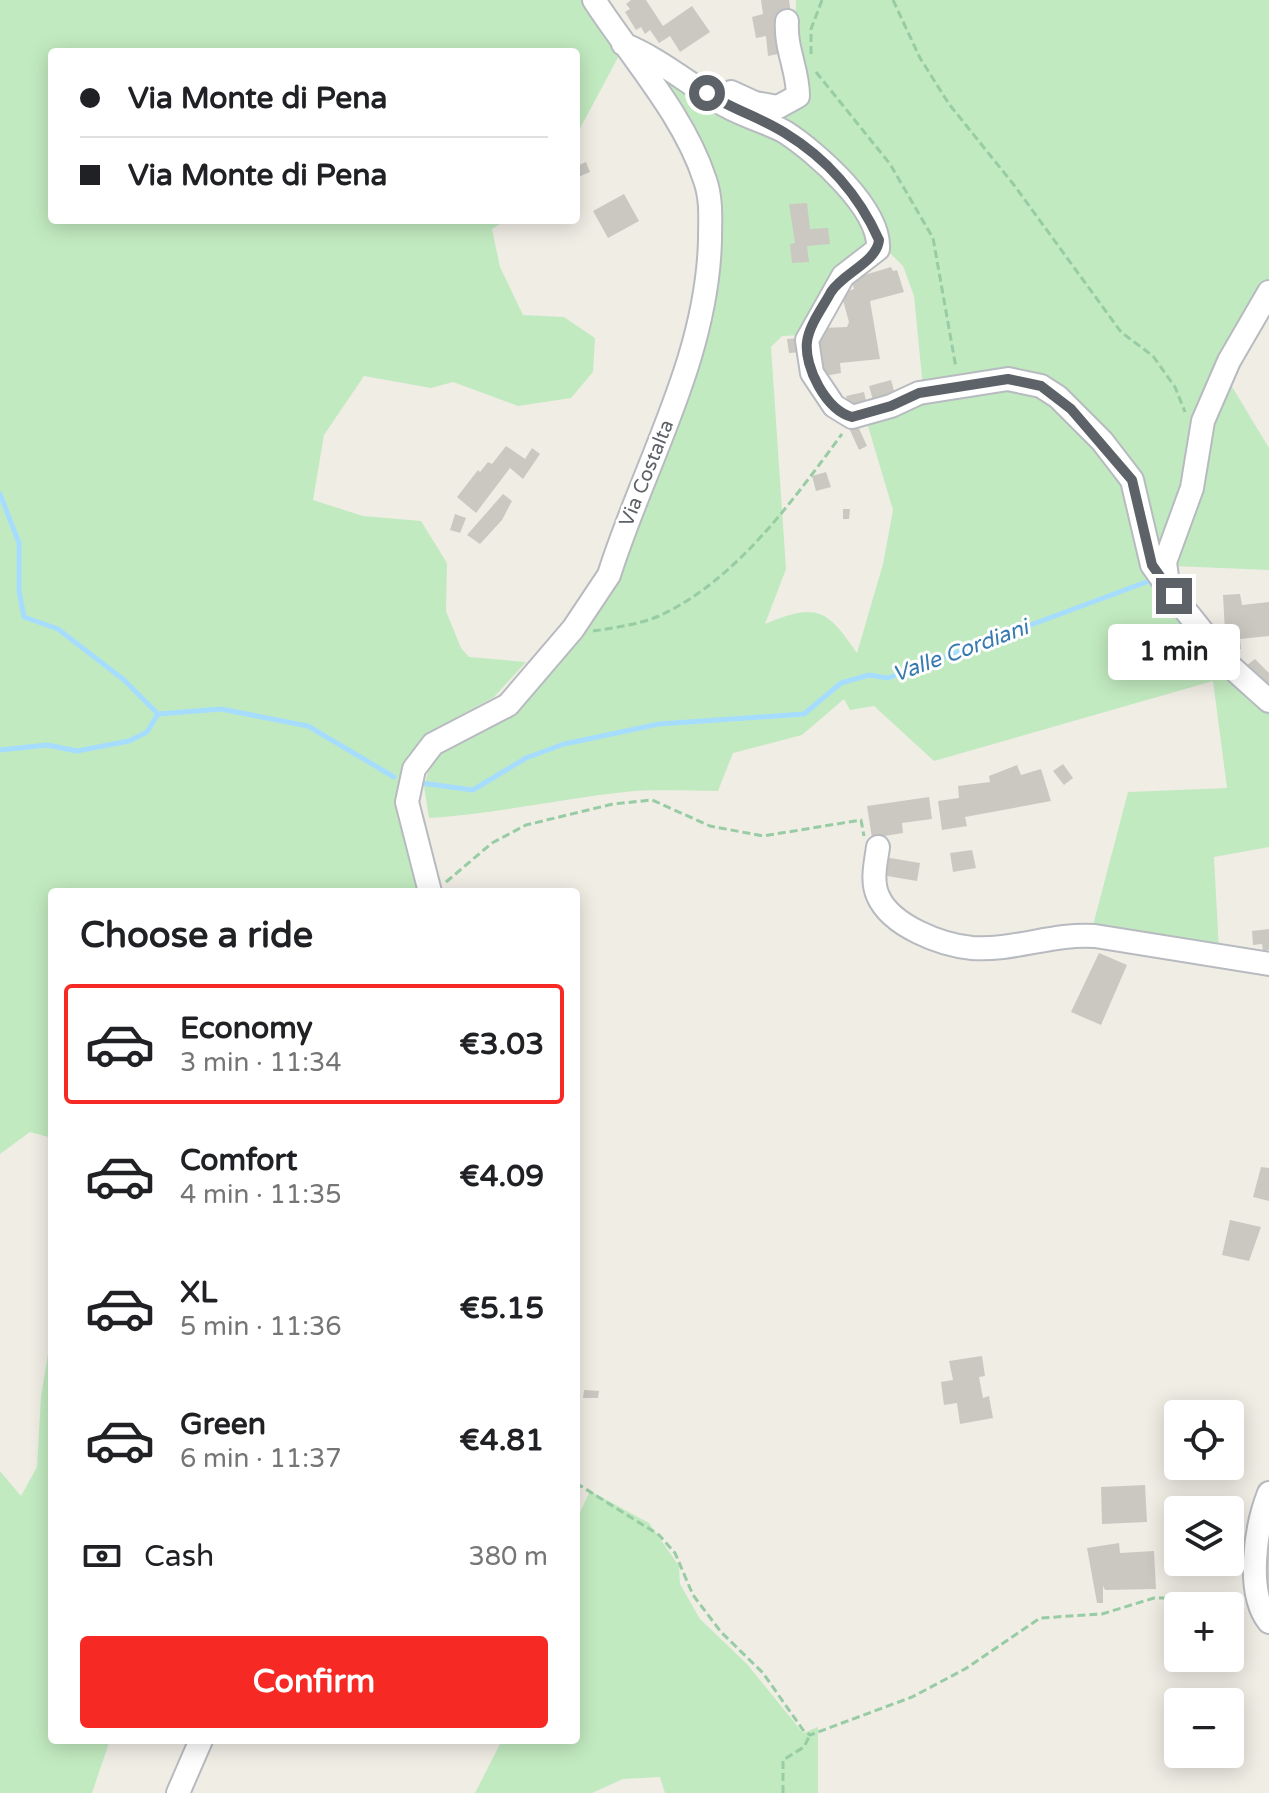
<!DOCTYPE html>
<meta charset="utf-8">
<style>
:root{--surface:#fff;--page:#f6f6f6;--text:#202124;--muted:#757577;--line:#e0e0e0;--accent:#f72924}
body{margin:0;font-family:"Varela Round",sans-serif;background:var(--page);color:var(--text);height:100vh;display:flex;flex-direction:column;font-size:30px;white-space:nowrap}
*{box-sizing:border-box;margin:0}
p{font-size:26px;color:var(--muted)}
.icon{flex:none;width:44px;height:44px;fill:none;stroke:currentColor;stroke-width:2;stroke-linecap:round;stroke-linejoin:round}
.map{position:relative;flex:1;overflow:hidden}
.side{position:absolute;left:48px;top:888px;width:532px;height:856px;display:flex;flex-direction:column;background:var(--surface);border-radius:8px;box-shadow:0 4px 20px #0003}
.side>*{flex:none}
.hud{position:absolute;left:48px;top:48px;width:532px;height:176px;border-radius:8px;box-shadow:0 4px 20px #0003;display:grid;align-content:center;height:176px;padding:0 32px;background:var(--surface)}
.controls{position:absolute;left:1164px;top:1400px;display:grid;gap:16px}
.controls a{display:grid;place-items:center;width:80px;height:80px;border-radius:8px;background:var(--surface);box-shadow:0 4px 20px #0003;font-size:40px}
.end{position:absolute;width:36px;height:36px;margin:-18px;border:10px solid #5c6267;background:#fff;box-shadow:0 0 0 4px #fff}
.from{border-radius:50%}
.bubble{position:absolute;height:56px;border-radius:8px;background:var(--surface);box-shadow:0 4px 20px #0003;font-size:26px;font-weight:700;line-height:56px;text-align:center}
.hud b{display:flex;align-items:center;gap:28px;height:76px;font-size:30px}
.hud b+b{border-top:2px solid var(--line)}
.hud i{width:20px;height:20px;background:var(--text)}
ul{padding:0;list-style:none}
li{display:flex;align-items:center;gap:24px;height:120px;margin:0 16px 12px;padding:0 16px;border:4px solid transparent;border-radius:8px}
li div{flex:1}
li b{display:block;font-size:30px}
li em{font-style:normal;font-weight:700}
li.current{border-color:var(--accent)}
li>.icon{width:72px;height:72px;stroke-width:1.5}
h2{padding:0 32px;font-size:36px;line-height:96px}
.pay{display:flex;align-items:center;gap:20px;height:88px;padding:0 32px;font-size:30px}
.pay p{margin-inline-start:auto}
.button{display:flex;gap:16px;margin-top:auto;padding:16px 32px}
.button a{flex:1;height:92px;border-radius:8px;background:var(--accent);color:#fff;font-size:32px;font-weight:700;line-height:92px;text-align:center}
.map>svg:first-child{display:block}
.green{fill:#c2eac0;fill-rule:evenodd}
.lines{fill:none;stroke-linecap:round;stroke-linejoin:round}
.stream{stroke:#a6ddff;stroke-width:5}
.building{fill:#cbc8c2}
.minor-casing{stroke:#b7bbc0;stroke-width:26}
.path{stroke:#97cca4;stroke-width:3;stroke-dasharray:8 4;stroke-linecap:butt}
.minor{stroke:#fff;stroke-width:22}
.route{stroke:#5c6267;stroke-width:10}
.labels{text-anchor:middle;stroke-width:6;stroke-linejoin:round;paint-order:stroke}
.street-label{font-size:20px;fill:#5c6267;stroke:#fff}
.water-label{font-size:22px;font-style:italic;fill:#377ab1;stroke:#fff}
</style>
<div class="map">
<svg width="1269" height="1793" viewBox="0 0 1269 1793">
<rect width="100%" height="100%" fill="#f0ede5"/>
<path class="green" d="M0,0h590l12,16 115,76 86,10 5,-19 -14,-34 2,-49h473v312l-38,73 38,63v122l-96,-4c7,51 62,88 96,122v159l-55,10 5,93 -128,-17 37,-141 99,-4 -14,-107 -279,80 -60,-55 -24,4 -6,-11 -42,36 -69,18 -15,38c-31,0 -63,-2 -93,1 -66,7 -130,22 -196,26l-5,-32 4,-14 16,-22 66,-35 73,-86 93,-228 38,-203 -92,-148 -46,86v-84h-524v168h454l-14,9 8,38 23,48 41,2 31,21 -2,34 -22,26 -53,8 -65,-24 -22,6 -67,-12 -40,59 -11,65 50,16 58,5 26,42 -1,48 15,37 8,9 57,5 -32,35 -66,36 -21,28 13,131h-368v246l-22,-6 -30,22zM876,239l27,27 11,30 10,102 -57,25 26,87 -10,54 -26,89c-30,-44 -40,-51 -92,-29l21,-55 -15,-222 11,-11 22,-1z
M52,1330v410h58l-18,53h-92v-322l21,25 16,-29 4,-71z
M590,1491l59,32 30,43 1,18 20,35 47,45 56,69 15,-6v66h-153l-5,-16 -37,2 -31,14h-117l27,-53h74v-219z"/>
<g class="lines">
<path class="stream" d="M0,494l19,49v48l5,26 34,12 66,51 34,34
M1176,615l26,33
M0,750l47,-5 30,6 52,-10 18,-9 11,-18 63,-5 87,17 86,51
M421,783l52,7 53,-32 38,-14 95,-20 145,-10 37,-31 28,-8 19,3 261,-97 7,7"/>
</g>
<path class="building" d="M631,0h15l17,26 29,-20 18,26 -30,20 -10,-16 -11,7 -9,-13 -5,4 -4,-7 -5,3 -11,-18 5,-3 -4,-5z
M761,0h28l2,14 -8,39 -15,3 -2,-20 -10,2 -4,-21 11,-3z
M586,162l4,10 -14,6v-12z
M624,194l15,27 -31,17 -15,-27z
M807,203l3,26 18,-1 2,16 -23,2 2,16 -17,1 -2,-19 5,-1 -6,-39z
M891,267l2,4 4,-1 7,22 -34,9 10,58 -40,4 1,10 -17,3 -6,-31 5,-17 24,-1 2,-5 -8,-29 13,-4 -3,-10z
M800,338l2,14 -13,1 -2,-14z
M891,380l6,21 -22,6 -6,-21z
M864,392l4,17 -18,4 -4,-17z
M857,424l10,22 -8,4 -10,-22z
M506,446l19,13 7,-11 8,6 -17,25 -13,-11 -34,45 -19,-16 21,-27 2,2 8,-10 4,2z
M826,472l5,15 -15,4 -4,-15z
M503,494l9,7 -10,19 -22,24 -13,-9z
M843,509h7l-1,10h-6z
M455,514l11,4 -6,15 -10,-3z
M1240,594l2,11 27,-3v34l-29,3 1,10 -15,1 -3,-55z
M1255,659l14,14v15l-23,-22z
M1063,764l10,14 -9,7 -11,-14z
M1017,765l4,10 20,-6 10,32 -86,16 2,9 -25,4 -4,-29 21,-3 -1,-12 32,-4 -1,-6z
M929,797l3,22 -30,4 1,10 -31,5 -5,-32z
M972,850l4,18 -23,4 -3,-19z
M884,857l36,6 -3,18 -36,-6z
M1269,929v21l-6,1 -1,-7 -9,1 -1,-14z
M1099,953l28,12 -26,60 -30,-13z
M1261,1167l8,1v33l-16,-4z
M1230,1220l31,7 -12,34 -27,-6z
M982,1356l3,20 -6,1 4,21 6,-2 4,22 -33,6 -3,-21 -13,2 -3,-23 12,-2 -4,-19z
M584,1390l15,1 -1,7h-15z
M1145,1485l2,37 -45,2 -1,-37z
M1266,1541h3v57h-5z
M1119,1543l1,10 34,-2 2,38 -51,1 -2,-4v17h-6l-10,-55z
M1173,1562h35l-1,8z"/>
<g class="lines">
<g class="minor-casing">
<path id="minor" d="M623,44c39,16 69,43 105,63 18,10 39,15 57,25 31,20 96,77 93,117l-35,27 -36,64 5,33 22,33 18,11 39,-11 28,-13 89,-14 33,7 17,11 44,44 30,39 20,85 22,31 56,70 39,35
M731,92l24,11 23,4 20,-11c0,-27 -13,-47 -11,-75
M1168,585l-3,-23 27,-74 11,-67 26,-60 40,-69
M878,847c-2,15 -7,34 0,49 13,30 63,49 94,52 41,3 82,-15 123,-12l174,28
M430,892l-23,-90 7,-33 19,-25 75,-39 65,-76 36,-54c35,-111 98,-215 101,-335 0,-20 2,-40 -5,-60 -21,-65 -74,-123 -111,-180
M1269,1493c-13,33 -24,99 0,129
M178,1793l23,-53"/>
</g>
<path class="path" d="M893,0l27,58 29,46 65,81 107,147 32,24 22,31 10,25
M811,54v-25l11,-29
M816,72l74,92 43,74 23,130
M593,631c21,-3 47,-7 66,-15 78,-36 134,-116 183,-182
M446,882l46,-39 34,-18 87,-21 39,-4 58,26 53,10 98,-16 3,16
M576,1483l83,52 16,18 18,42 28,37 42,41 40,57 7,5 102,-38 53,-28 75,-51 62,-4 52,-16h34l38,8
M1230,1607h12
M783,1793v-33l21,-13 6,-12"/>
<use href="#minor" class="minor"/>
</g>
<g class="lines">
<path class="route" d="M707,93c24,16 53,24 78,40 41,25 74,62 94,107 -2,22 -36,33 -48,52 -8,15 -22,33 -24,50 -3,25 19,68 45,75l39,-11 28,-13 89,-14 33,7 30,23 61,71 20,85 22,31"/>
</g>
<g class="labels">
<g class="street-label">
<text transform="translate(646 473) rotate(-68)" y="7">Via Costalta</text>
</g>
<g class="water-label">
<text transform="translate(960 650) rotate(-20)" y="8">Valle Cordiani</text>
</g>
</g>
</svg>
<div class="controls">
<a><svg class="icon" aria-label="locate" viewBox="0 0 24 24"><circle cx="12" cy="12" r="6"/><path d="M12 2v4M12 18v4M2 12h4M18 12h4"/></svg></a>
<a><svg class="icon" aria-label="layers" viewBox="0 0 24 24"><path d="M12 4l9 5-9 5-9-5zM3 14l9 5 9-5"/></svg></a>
<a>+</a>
<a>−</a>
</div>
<i class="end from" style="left:707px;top:93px"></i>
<i class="end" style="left:1174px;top:596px"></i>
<div class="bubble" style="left:1108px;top:624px;width:132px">1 min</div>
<div class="hud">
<b><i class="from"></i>Via Monte di Pena</b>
<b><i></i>Via Monte di Pena</b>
</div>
<section class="side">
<h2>Choose a ride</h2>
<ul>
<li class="current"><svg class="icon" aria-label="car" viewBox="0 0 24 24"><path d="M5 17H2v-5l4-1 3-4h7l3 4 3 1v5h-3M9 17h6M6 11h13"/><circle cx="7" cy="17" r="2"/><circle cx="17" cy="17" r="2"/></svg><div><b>Economy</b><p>3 min · 11:34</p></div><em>€3.03</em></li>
<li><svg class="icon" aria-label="car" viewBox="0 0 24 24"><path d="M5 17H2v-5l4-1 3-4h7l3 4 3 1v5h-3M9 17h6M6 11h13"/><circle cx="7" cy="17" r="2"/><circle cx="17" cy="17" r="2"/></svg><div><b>Comfort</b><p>4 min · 11:35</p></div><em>€4.09</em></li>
<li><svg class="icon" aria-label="car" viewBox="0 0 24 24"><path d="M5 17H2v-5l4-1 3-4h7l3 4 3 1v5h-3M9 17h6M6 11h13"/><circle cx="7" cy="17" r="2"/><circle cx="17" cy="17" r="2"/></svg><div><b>XL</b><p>5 min · 11:36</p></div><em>€5.15</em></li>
<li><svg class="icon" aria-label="car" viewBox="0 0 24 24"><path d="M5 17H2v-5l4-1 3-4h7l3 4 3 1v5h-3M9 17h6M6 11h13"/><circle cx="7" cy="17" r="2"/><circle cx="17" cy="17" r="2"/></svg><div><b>Green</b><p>6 min · 11:37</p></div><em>€4.81</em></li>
</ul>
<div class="pay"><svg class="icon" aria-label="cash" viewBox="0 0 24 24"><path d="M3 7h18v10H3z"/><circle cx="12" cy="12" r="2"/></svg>Cash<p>380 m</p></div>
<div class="button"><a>Confirm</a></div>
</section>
</div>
